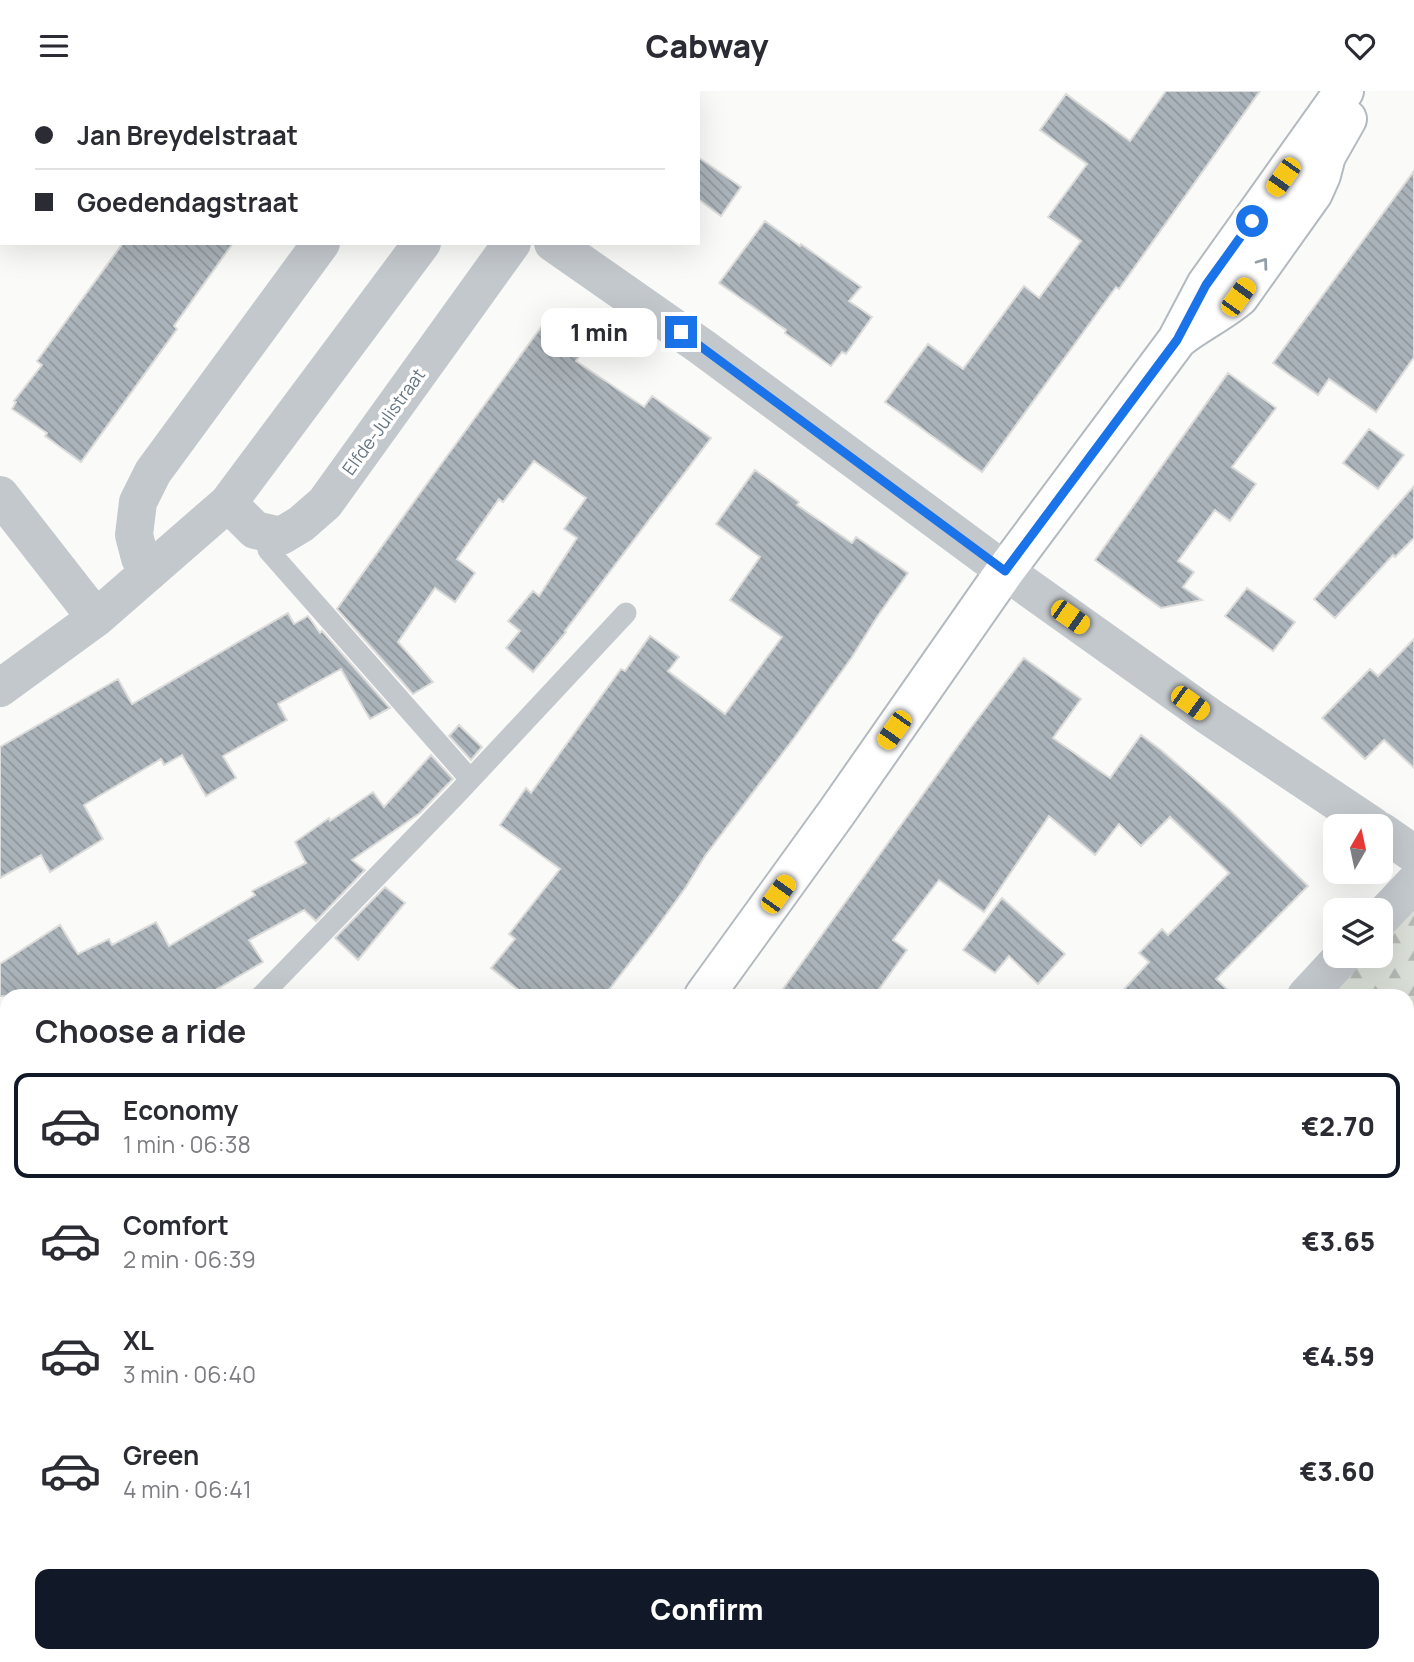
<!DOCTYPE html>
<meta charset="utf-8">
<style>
:root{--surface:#fff;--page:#f7f7f7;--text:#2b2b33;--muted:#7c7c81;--line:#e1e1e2;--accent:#111827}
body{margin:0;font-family:Manrope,sans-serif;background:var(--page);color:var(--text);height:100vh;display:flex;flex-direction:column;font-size:26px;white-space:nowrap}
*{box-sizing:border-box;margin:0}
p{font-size:23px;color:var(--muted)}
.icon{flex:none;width:38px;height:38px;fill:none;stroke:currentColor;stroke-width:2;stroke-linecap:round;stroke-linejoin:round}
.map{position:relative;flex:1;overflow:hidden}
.drawer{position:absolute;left:0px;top:898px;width:1414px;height:674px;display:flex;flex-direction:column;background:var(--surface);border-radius:21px 21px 0 0;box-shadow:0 7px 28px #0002}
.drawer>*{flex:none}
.guide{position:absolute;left:0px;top:0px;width:700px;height:154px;box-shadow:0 7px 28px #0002;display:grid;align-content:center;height:154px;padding:0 35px;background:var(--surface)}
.needle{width:46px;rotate:9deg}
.tools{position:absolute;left:1323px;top:723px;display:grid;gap:14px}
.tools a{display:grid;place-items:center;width:70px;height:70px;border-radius:14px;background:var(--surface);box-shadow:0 7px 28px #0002;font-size:35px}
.end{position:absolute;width:32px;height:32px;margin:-16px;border:9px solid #1a73e8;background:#fff;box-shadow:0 0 0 4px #fff}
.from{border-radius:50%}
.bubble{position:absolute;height:49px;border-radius:14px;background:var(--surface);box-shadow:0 7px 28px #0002;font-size:23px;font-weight:800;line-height:49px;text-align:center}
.car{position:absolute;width:21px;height:42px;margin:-21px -10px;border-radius:9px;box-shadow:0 0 5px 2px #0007;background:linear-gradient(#f5c518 24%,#345 0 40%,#f5c518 0 76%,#345 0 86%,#f5c518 0)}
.guide b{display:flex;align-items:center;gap:24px;height:66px;font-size:26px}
.guide b+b{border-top:2px solid var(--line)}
.guide i{width:18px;height:18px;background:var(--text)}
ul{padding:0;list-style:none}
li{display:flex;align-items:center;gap:21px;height:105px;margin:0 14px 10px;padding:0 21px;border:4px solid transparent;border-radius:14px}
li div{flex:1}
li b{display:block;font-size:26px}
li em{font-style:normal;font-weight:800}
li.current{border-color:var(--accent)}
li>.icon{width:63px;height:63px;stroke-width:1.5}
h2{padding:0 35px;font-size:32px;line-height:84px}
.primary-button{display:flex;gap:14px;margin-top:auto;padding:14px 35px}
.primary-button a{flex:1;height:80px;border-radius:14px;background:var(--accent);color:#fff;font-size:28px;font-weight:800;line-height:80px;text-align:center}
header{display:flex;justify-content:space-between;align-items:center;height:91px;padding:0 35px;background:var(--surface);font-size:32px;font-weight:800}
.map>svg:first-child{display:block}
.forest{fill:url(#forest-firs)}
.building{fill:url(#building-back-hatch);stroke:#dcdcda;stroke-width:2}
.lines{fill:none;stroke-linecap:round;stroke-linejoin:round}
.secondary-casing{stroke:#b3babf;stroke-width:42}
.lane{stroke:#c3c8cc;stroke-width:21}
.street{stroke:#c3c8cc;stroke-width:38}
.secondary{stroke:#fff;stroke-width:38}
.rail-casing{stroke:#a2aab0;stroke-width:8}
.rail{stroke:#fff;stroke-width:5;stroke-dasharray:16;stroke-linecap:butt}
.oneway{stroke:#939fa8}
.route{stroke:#1a73e8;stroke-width:9}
.labels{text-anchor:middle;stroke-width:7;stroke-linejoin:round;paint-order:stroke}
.street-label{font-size:18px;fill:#657683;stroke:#fff}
</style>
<header><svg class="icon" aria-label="menu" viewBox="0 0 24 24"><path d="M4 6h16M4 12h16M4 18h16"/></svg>Cabway<svg class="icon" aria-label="heart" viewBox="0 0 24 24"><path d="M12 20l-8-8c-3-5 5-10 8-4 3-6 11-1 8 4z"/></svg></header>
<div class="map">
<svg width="1414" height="1571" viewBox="0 0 1414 1571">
<defs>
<pattern id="forest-firs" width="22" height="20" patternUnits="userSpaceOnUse" patternTransform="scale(1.75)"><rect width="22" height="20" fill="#dadfd7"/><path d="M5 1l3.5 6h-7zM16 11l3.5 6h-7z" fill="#b4b9b4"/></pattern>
<pattern id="building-back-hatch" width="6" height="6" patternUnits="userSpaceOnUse" patternTransform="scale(1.75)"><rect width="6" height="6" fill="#aab3b9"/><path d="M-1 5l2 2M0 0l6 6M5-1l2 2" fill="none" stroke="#8e969c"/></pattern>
</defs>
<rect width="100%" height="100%" fill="#fafaf8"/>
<path class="forest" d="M1414,811v127l-7,7v-40h-86l40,-40 20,-1v-20z
M688,1564l124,1 -7,6h-123z"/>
<path class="building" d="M1166,0h94l-141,198 -3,-2 -134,185 -97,-70 43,-58 35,25 61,-83 15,12 42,-57 -33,-24 39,-53 -47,-34 26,-36 64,47z
M698,66l43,30 -20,29 -23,-17z
M1414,80v186l-38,55 -47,-33 -11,16 -45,-32z
M765,130l35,25 1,-2 60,43 -12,14 23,16 -26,37 -4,-2 -11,14 -46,-33 1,-3 -67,-47z
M123,152h110l-59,83 3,3 -96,133 -36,-26 2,-3 -35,-24 4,-7 -2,-1 28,-36 -5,-4z
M550,224l39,28 -13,18 68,46 8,-11 59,42 -146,193 1,1 -33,40 -27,-24 14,-17 -12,-10 25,-30 6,5 38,-58 -13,-9 22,-31 -52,-37 -31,41 -4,-3 -42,60 18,14 -20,29 -20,-14 -37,54 35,40 -20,12 -76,-85 97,-135z
M1228,282l48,35 -44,59 24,17 -26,37 -15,-11 -37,51 16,11 -11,15 19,13 -41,8 -66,-48z
M1369,338l35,26 -26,34 -35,-26z
M755,379l44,32 -2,3 55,38 4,-6 52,36 -31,44 -25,40 -58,81 -89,118 -19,31 -34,47 -48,62h-78l-35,-28 24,-29 -6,-5 51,-65 -60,-44 26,-37 5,5 90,-124 4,2 25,-35 29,21 -11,14 57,43 57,-77 -52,-37 30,-43 -44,-33z
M1414,395v52l-19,19 -2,-2 -58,63 -21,-19z
M1247,497l48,34 -22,29 -48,-35z
M288,522l6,11 14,-8 12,17 2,-2 68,77 -20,11 -29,-50 -63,35 9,16 -64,36 13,22 -30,18 -24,-41 -18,10 -3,-6 -77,46 19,34 -53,33 -9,-17 -41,23v-131l118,-68 14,25z
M1414,548v129l-30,-28 -19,19 -43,-41 48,-49 8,7z
M1024,567l57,41 -28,39 57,40 31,-43 20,15 69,60 78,76 -92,93 18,17h-116l31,-34 -10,-9 23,-24 6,6 61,-62 -59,-56 -29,29 -22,-22 -24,31 -46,-39 -65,96 -45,-32 -46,60 14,10 -33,46h-96l192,-267z
M459,634l23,22 -11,13 -22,-24z
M431,664l22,24 -8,8 -25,26 -68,47 13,10 -49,51 -12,-11 -55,30 14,22 -58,34h-205v-32l60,-39 18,29 31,-15 3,6 44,-23 13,24 86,-51 -3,-4 54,-28 -11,-21 34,-24 1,3 43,-29 11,15z
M385,796l20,16 -47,57 -23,-22z
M1002,807l63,56 -27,30 -29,-28 -14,17 -32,-23z"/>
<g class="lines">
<g class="secondary-casing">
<path id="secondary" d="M1179,247c19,-15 41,-25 60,-41l74,-104 8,-18 5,-19 21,-37
M704,905l133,-184 168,-241 172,-231 29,-55 138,-194
M0,1508l7,-5"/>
</g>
<path class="lane" d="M267,441l1,18 202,229
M261,905l194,-200 171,-183
M0,985l7,-2"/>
<path class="street" d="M533,2l1,-2
M553,152l149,104 303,224 205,146 163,109
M0,404l96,123
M228,412l27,27 26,6 20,-12 24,-21 187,-260
M149,481l-9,-14 -6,-23 4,-33 15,-30 168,-229
M0,597l96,-70 132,-115 194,-260
M1381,740l33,23
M1381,827l33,-35
M1306,905l38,-41
M0,1405l7,14
M664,1571l6,-7"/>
<use href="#secondary" class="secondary"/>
<g class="rail-casing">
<path id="rail" d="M1407,986l7,-8
M1407,1020l7,-8
M837,1571l7,-7
M871,1571l6,-7"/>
</g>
<use href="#rail" class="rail"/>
</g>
<defs><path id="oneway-chevron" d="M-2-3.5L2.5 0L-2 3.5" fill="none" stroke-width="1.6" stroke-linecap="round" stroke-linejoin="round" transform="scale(1.75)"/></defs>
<use class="oneway" href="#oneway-chevron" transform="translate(1263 172) rotate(-54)"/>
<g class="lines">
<path class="route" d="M681,241l324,239 172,-231 29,-55 46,-64"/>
</g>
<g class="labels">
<g class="street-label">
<text transform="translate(384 331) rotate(-54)" y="6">Elfde-Julistraat</text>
</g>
</g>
</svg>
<div class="tools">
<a><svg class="needle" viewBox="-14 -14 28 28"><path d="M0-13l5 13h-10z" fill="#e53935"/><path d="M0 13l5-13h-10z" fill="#7c7c81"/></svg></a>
<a><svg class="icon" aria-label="layers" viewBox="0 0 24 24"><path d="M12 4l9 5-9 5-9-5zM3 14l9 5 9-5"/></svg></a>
</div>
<i class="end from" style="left:1252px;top:130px"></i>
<i class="end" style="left:681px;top:241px"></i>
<div class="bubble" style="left:541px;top:217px;width:116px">1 min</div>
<i class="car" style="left:1283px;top:86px;rotate:215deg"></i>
<i class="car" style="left:1238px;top:206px;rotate:36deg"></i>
<i class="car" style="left:1070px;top:526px;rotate:125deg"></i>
<i class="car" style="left:1190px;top:612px;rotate:126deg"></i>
<i class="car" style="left:894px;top:639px;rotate:215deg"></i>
<i class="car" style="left:778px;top:803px;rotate:36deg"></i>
<div class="guide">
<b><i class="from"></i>Jan Breydelstraat</b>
<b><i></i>Goedendagstraat</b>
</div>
<section class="drawer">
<h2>Choose a ride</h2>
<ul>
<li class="current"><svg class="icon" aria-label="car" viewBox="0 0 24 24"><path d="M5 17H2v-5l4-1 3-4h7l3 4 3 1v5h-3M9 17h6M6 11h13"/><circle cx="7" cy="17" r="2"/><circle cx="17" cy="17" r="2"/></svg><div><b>Economy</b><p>1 min · 06:38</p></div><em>€2.70</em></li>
<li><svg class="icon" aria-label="car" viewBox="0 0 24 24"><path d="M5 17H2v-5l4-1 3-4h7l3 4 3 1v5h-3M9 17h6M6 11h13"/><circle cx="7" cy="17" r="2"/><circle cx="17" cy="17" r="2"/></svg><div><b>Comfort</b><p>2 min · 06:39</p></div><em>€3.65</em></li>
<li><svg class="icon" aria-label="car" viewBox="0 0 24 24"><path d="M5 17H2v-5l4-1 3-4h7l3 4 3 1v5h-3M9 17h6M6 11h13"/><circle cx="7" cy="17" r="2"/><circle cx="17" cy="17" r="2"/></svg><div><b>XL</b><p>3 min · 06:40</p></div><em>€4.59</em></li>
<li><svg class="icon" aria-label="car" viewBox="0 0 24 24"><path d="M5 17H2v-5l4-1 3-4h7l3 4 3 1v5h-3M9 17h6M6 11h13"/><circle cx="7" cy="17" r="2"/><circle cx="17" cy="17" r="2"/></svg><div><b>Green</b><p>4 min · 06:41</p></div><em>€3.60</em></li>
</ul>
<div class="primary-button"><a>Confirm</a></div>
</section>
</div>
